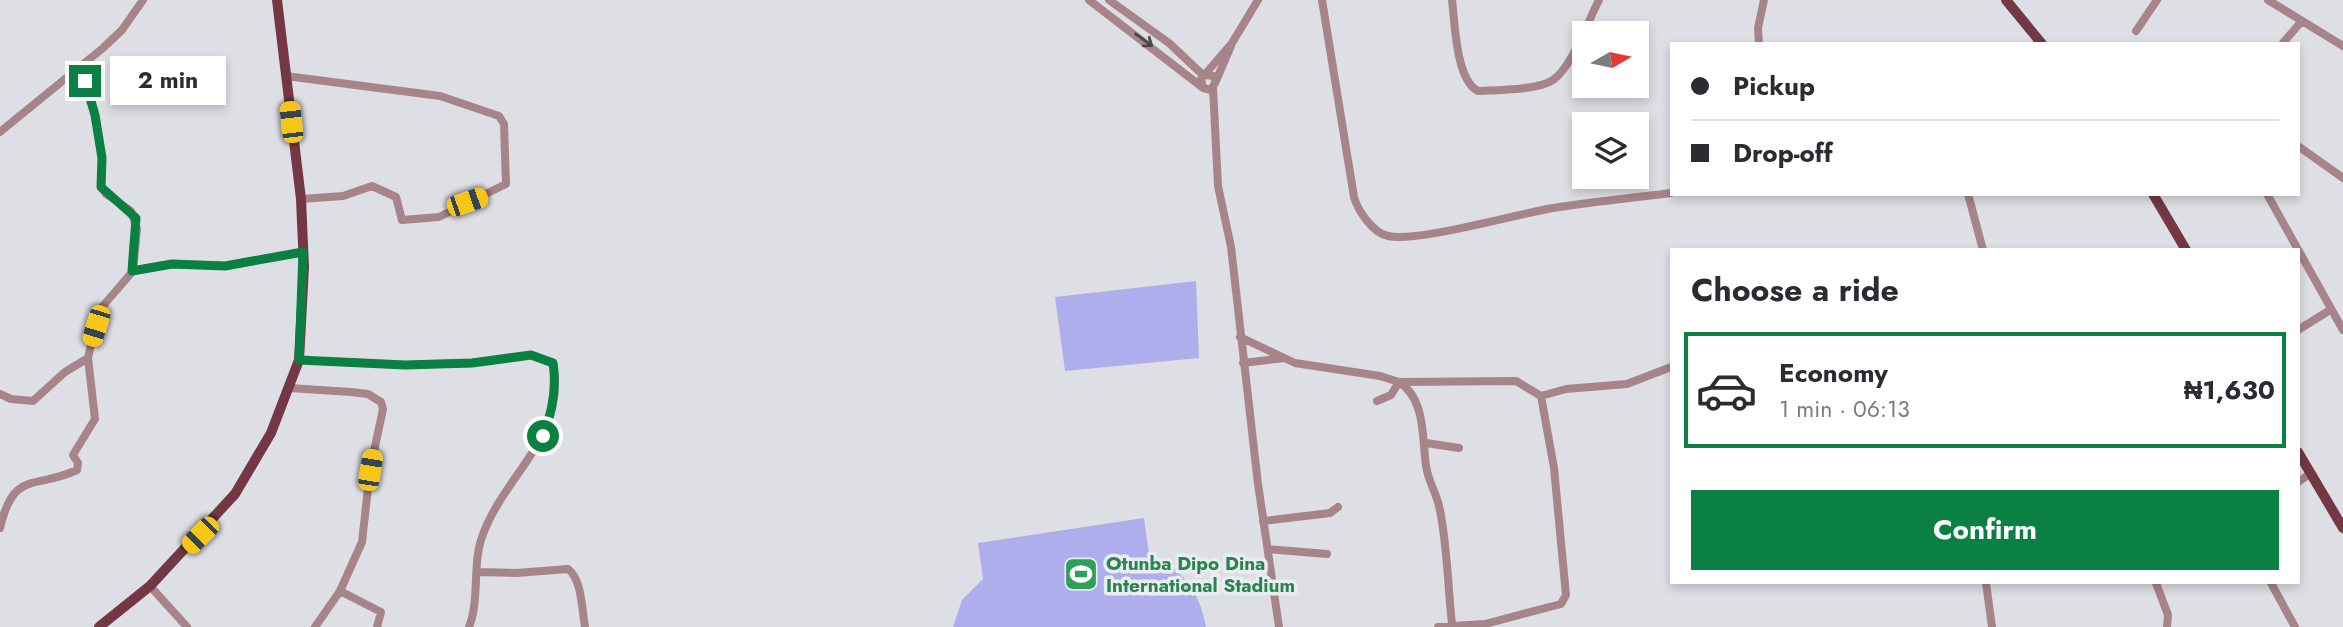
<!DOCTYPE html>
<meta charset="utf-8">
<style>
:root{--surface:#fff;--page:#f7f7f7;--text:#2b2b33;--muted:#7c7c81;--line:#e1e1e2;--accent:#0b8043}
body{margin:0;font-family:Jost,sans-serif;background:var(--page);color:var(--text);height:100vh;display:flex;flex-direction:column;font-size:26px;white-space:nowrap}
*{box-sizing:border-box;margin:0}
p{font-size:23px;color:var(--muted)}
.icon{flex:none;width:38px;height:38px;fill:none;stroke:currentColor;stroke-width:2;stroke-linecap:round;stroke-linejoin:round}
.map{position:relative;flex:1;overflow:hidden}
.sheet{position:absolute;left:1670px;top:248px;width:630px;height:336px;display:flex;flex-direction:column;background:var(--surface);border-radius:0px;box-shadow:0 4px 10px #0003}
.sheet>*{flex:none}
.guide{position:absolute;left:1670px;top:42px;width:630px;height:154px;border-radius:0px;box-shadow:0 4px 10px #0003;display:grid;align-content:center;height:154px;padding:0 21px;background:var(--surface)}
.needle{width:46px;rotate:81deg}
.fabs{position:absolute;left:1572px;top:21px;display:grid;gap:14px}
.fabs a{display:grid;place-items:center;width:77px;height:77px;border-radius:0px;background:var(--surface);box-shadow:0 4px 10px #0003;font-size:35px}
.end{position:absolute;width:32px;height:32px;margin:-16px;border:9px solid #0b8043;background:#fff;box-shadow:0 0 0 4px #fff}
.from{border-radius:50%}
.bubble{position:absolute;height:49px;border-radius:0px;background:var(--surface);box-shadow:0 4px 10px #0003;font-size:23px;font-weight:700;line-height:49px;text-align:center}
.car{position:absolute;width:21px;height:42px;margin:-21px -10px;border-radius:9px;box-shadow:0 0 5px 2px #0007;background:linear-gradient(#f5c518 24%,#345 0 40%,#f5c518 0 76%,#345 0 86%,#f5c518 0)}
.guide b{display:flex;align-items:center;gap:24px;height:66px;font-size:26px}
.guide b+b{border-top:2px solid var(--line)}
.guide i{width:18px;height:18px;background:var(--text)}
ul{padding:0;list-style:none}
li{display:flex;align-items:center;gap:21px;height:116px;margin:0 14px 10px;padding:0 7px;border:4px solid transparent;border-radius:0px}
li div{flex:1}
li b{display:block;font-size:26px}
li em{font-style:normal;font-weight:700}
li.on{border-color:var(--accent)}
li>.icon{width:63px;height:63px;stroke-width:1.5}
h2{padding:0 21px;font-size:32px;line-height:84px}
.cta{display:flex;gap:14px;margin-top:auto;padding:14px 21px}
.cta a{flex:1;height:80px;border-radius:0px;background:var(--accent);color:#fff;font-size:28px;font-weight:700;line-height:80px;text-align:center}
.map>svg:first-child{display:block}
.green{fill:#afaeed}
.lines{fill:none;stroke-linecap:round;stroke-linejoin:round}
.minor{stroke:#a78489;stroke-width:8}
.major{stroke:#733843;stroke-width:10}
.oneway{stroke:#4b4649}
.route{stroke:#0b8043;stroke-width:9}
.labels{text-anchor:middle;stroke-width:7;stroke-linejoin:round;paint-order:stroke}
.leisure-label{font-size:19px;font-weight:bold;fill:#27864d;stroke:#ebebf2;text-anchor:start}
</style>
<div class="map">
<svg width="2343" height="627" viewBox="0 0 2343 627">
<rect width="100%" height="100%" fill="#dedee5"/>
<path class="green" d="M1196,281l3,77 -134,13 -10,-74z
M1144,518l5,36c33,15 51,37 57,73h-253l9,-27 21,-21 -5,-36z"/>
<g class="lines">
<path class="minor" d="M1089,0l113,87
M1109,0l60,43 35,33
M1322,0l32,197c4,14 19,36 34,39 29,7 135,-24 171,-29 37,-6 75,-9 112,-14
M1452,0c3,24 4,80 26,91 18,-1 61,-1 75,-11 19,-13 35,-59 46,-80
M2268,0l75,46
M2136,31l21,-31
M1759,44l-1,-16 6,-28
M2282,44l19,-22
M1206,75l7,1 3,5 -5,9 -8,-2 -2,-9 31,-36 26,-43
M286,76l154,20 59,20 5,8 2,60 -67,33 -37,3 -6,-23 -24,-11 -29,10 -42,3
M1216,81l15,-35
M1213,88l5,98 13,61 27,237 21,143
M0,132l103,-84 19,-18 21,-30
M2298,146l45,32
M1968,194l15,56
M2267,194l76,136
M133,271l39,-7 53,2 78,-14
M2298,330l32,-20
M1240,337l55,26 85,13 19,6 117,-1 25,15 25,-7 61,-5 44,-17
M299,360l106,5 67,-2 59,-8 22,8c14,75 -49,111 -71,174 -10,28 -2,62 -13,90
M1243,363l41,-5
M290,388l61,4 17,2 13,8 2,7 -13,61 -8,72 -22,49 -25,36
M0,394l11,5 22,2 32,-29 23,-14
M1377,401l14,-6 8,-13c27,17 23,57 27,84 2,14 10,27 13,40 8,33 9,83 13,118
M1426,443l33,5
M2298,482l12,-8
M1263,521l67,-8 8,-6
M0,528c14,-59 34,-38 77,-58l1,-7 -5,-8 22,-36 -7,-61 4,-18 10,-33 31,-36 4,-42 -6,-18 -25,-17 -5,-7 1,-29 -7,-43 -13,-49
M1268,549l59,5
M477,572l39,1 52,-4c14,10 14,42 17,58
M1986,583l6,44
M2156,583l12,32 -1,12
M2271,583l24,44
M150,586l37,41
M340,591l41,21 -4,15
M1438,627l47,-3 76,-20 5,-9 -12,-127 -13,-72"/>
<path class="major" d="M2006,0l36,44
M2153,194l33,56
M2298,452l45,76
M99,627l51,-41 85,-92 36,-61 28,-73 5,-93 -3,-68 -24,-199"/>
</g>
<defs><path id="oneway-shaft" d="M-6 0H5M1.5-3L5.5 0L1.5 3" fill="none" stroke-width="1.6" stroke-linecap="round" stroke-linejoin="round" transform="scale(1.75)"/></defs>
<use class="oneway" href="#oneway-shaft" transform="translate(1144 40) rotate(36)"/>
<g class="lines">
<path class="route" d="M85,81l10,34 7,43 -1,29 35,31 -4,53 40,-7 53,2 78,-14 -4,108 106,5 67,-2 59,-8 22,8c4,25 -1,50 -10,73"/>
</g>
<defs>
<g id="stadium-square" transform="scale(1.75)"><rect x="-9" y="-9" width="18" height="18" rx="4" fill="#2e9e5b" stroke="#ebebf2"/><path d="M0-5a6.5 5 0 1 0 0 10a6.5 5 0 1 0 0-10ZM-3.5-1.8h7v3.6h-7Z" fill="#fff"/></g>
</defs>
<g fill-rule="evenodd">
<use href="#stadium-square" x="1081" y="574"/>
</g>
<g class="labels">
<g class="leisure-label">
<text x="1106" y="570">Otunba Dipo Dina<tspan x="1106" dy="22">International Stadium</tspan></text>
</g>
</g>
</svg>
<div class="fabs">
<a><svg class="needle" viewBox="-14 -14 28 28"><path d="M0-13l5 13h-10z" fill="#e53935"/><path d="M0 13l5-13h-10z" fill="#7c7c81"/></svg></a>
<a><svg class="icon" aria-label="layers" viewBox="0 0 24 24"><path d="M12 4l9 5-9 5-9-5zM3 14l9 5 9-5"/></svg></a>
</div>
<i class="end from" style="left:543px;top:436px"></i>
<i class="end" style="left:85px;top:81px"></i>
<div class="bubble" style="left:110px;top:56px;width:116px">2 min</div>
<i class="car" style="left:291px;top:122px;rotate:354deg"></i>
<i class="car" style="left:467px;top:202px;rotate:71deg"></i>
<i class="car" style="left:96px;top:326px;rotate:197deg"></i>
<i class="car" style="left:370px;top:470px;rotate:9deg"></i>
<i class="car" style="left:200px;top:535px;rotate:225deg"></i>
<div class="guide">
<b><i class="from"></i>Pickup</b>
<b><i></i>Drop-off</b>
</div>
<section class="sheet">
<h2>Choose a ride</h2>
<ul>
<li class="on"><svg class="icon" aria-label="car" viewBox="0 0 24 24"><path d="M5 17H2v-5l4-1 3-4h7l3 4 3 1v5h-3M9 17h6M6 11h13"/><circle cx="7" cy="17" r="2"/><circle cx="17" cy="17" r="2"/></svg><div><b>Economy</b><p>1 min · 06:13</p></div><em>₦1,630</em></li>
</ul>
<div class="cta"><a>Confirm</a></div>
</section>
</div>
